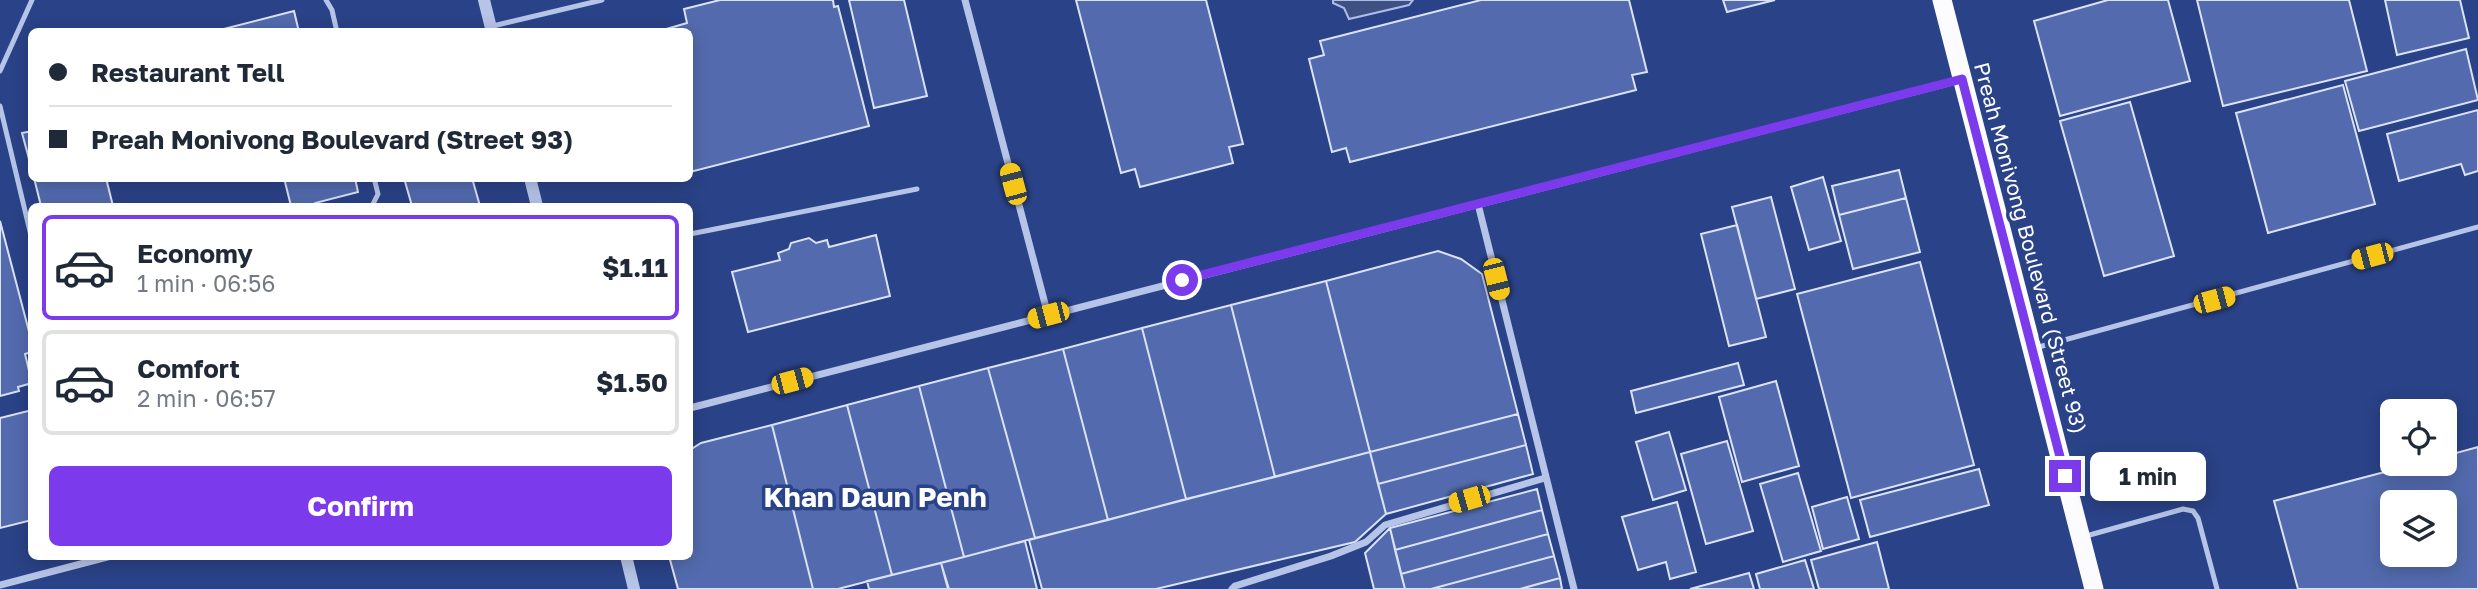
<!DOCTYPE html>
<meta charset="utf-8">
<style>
:root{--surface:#fff;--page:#f6f6f7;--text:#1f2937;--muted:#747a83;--line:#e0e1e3;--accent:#7c3aed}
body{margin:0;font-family:"Golos Text",sans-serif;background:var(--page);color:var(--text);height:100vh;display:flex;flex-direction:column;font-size:26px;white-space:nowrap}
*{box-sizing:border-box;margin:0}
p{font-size:23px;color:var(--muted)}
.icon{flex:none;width:38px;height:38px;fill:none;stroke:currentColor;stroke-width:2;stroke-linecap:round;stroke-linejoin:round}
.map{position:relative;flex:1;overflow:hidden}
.details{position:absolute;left:28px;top:203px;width:665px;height:357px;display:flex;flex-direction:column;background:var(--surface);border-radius:10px;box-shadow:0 4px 18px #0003}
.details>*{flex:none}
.guide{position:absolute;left:28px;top:28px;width:665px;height:154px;border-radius:10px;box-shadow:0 4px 18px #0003;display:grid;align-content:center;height:154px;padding:0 21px;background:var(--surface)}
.buttons{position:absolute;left:2380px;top:399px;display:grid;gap:14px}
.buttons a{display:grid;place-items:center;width:77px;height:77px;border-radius:10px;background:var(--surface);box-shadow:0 4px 18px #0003;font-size:35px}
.end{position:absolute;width:32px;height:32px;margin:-16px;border:9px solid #7c3aed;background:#fff;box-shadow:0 0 0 4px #fff}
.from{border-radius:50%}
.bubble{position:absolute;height:49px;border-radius:10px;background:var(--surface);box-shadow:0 4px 18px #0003;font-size:23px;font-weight:700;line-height:49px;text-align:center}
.car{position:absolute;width:21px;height:42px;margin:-21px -10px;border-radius:9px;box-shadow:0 0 5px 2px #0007;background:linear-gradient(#f5c518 24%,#345 0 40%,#f5c518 0 76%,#345 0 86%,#f5c518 0)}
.guide b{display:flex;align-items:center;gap:24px;height:66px;font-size:26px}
.guide b+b{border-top:2px solid var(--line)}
.guide i{width:18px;height:18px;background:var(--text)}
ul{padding:12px 0 0;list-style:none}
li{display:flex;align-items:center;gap:21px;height:105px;margin:0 14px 10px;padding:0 7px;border:4px solid var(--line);border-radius:10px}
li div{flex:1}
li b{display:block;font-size:26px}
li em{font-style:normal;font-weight:700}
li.active{border-color:var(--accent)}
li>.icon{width:63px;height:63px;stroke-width:1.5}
.button{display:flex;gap:14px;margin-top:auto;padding:14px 21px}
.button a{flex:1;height:80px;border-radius:10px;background:var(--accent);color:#fff;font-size:28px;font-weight:700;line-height:80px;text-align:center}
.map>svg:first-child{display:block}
.water{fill:#3f5183;stroke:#abbde8;stroke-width:2}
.building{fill:#536bae;stroke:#dae2f6;stroke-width:2;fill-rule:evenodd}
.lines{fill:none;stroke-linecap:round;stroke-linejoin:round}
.service{stroke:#b6c4e8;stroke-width:5}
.minor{stroke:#b6c4e8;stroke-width:7}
.tertiary{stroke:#b6c4e8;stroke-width:12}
.trunk{stroke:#fcfcfe;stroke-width:19}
.route{stroke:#7c3aed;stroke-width:9}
.labels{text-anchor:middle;stroke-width:7;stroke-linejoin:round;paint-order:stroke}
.street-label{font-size:21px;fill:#fff;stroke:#2a4287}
.district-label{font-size:28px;font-weight:bold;fill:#fff;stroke:#2a4287}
</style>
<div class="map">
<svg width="2478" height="589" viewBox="0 0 2478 589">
<rect width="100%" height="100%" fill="#2a4287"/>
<path class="water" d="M1333,0h80l-4,5 -60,14 -5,-11 -11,-5z"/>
<path class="building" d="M720,0h113l1,7 4,-1 31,120 -179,46v-140h-34l31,-9 -3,-14z
M849,0h55l23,96 -53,12z
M1076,0h130l37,144 -14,3 4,16 -93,24 -5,-18 -14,4z
M1481,0h148l18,72 -15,3 4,15 -286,72 -4,-14 -14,4 -23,-93 15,-4 -4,-14z
M1723,0h52l-48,12z
M2108,0h60l22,81 -130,35 -26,-95z
M2197,0h152l18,71 -144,35z
M2385,0h75l9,38 -72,17z
M294,11l5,21h-87z
M2466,49l12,51 -119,31 -14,-50z
M2343,85l32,119 -107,29 -32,-120z
M2130,102l44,154 -70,20 -44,-155z
M2478,110v61l-13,4 -4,-11 -62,17 -12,-47z
M32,131v39l-10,-37z
M1899,170l7,28 -67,17 -7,-29z
M1823,177l18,64 -32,9 -18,-63z
M34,178h72l7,28h-72z
M284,178h71l3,14 -43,11 -2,3h-22z
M404,178h68l8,28h-68z
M1771,197l24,92 -39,10 -24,-92z
M1906,198l14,54 -67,17 -14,-54z
M0,221l32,122v9l-7,2 7,29 -14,4 1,4 -19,5z
M1737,225l29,112 -37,9 -28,-112z
M876,235l14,61 -142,36 -16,-60 48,-12 -2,-7 11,-4 2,-6 18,-5 7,5 11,-3 2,7z
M1438,251l23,8 21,15 36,140 -148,38 -44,-171z
M1920,262l54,203 -123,33 -54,-204z
M1326,281l44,171 -95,25 -44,-172z
M1231,305l44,172 -89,22 -44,-171z
M1142,328l44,171 -78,21 -45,-171z
M1063,349l45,171 -73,18 -47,-170z
M1738,363l6,22 -108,28 -5,-22z
M988,368l47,170 -71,19 -45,-171z
M1776,381l23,85 -57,16 -23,-85z
M919,386l45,171 -72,18 -45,-170z
M847,405l45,170 -54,14h-25l-41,-164z
M32,410v110l-32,8v-110z
M1518,414l8,31 -148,39 -8,-32z
M772,425l41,164h-135l-9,-33h21v-106l11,-7z
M1669,432l17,58 -33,10 -17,-58z
M1727,441l26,90 -47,13 -25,-90z
M1526,445l7,29 -147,40 -8,-30z
M2478,447v142h-180l-24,-88 141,-37h30v-8zM2392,502h53v53h-53z
M1370,452l16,62 -31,28 -199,47h-114l-13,-49z
M1979,469l10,36 -119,32 -10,-37z
M1798,473l23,78 -38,11 -23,-78z
M1537,489l5,21 -147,40 -5,-22z
M1847,497l12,42 -36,10 -11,-42z
M1677,502l19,70 -26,7 -4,-17 -28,8 -16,-53z
M1542,510l6,24 -147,40 -6,-24z
M1390,528l15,61h-31l-9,-36z
M1548,534l6,22 -123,33h-26l-4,-15z
M1025,541l12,48h-89l-7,-26z
M1877,542l12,47h-70l-8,-29z
M1554,556l6,22 -40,11h-89z
M1805,560l9,29h-54l-4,-15z
M941,563l8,26h-80l-2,-8z
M1749,573l5,16h-64z
M1560,578l2,11h-42z"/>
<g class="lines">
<path class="service" d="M326,0l6,10 5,22
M493,26l109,-26
M0,71l32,-71
M0,106l32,134
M372,206l6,-12 -4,-16
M690,234l227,-45
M2035,348l443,-121
M2086,536l97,-27 10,2 5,7 19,71"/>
<path class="minor" d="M965,0l83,315
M1478,204l96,385
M690,408l1270,-328
M0,585l111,-29
M1232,589l3,-3 96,-30 35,-14 19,-17 160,-47"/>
<path class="tertiary" d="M484,0l8,32
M530,178l7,28
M626,556l8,33"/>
<path class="trunk" d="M1942,0l152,589"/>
</g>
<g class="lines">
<path class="route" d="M1182,280l780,-201 103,397"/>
</g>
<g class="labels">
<g class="street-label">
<text transform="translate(2030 248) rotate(75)" y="7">Preah Monivong Boulevard (Street 93)</text>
</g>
<g class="district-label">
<text x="875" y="507">Khan Daun Penh</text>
</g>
</g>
</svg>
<div class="buttons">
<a><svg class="icon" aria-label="locate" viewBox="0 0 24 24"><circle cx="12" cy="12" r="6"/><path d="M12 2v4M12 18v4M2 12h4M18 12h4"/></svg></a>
<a><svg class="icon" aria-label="layers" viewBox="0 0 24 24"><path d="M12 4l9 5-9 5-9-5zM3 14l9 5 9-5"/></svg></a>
</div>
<i class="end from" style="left:1182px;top:280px"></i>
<i class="end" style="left:2065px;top:476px"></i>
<div class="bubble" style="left:2090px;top:452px;width:116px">1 min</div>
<i class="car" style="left:1013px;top:184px;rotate:345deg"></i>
<i class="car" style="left:2372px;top:256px;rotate:255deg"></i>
<i class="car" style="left:1496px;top:279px;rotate:166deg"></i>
<i class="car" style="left:2214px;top:300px;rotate:75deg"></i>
<i class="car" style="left:1048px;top:315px;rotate:255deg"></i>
<i class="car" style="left:792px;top:381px;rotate:75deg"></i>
<i class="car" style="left:1469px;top:499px;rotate:254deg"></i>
<div class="guide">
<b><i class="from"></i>Restaurant Tell</b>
<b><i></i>Preah Monivong Boulevard (Street 93)</b>
</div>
<section class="details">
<ul>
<li class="active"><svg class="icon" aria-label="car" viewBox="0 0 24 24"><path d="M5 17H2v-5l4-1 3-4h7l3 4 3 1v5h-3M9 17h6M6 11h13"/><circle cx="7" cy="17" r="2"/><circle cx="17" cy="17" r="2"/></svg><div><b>Economy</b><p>1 min · 06:56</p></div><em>$1.11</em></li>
<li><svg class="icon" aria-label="car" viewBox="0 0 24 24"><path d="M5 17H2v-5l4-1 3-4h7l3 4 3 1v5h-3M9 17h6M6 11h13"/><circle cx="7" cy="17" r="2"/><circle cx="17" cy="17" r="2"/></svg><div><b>Comfort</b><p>2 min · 06:57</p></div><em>$1.50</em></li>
</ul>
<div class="button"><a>Confirm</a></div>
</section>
</div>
